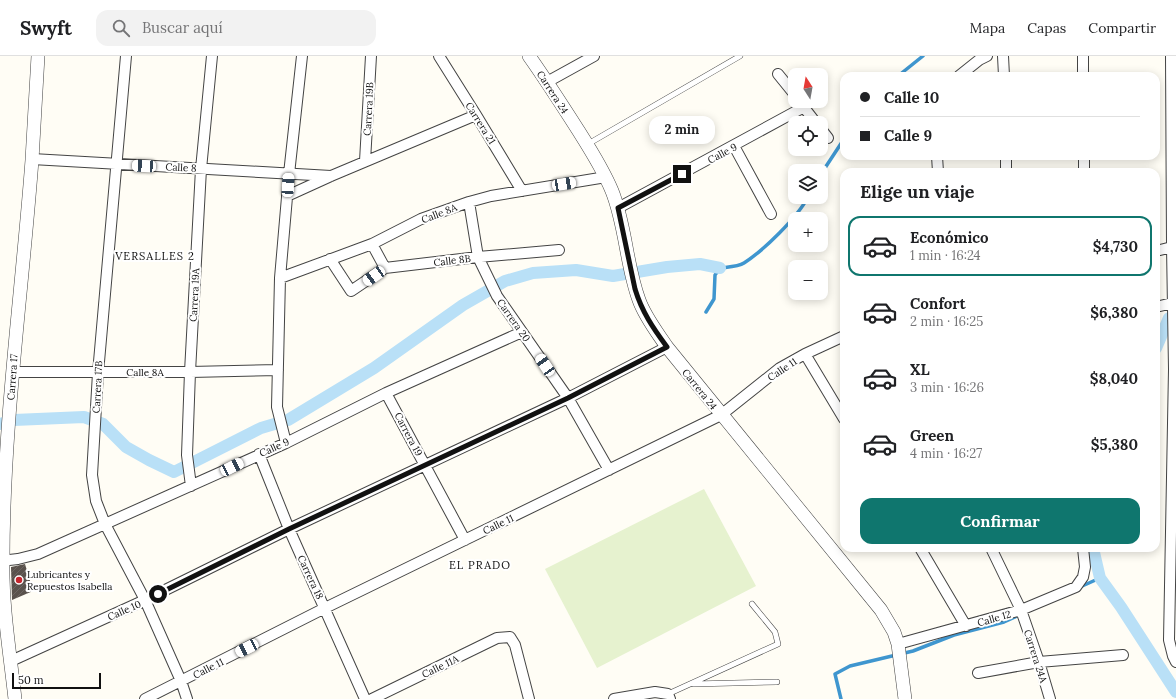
<!DOCTYPE html>
<html lang="es">
<meta charset="utf-8">
<style>
:root{--surface:#fff;--page:#f2f2f2;--text:#202124;--muted:#757577;--line:#e0e0e0;--accent:#0f766e}
body{margin:0;font-family:Lora,serif;background:var(--page);color:var(--text);height:100vh;display:flex;flex-direction:column;font-size:15px;white-space:nowrap}
*{box-sizing:border-box;margin:0}
p{font-size:13px;color:var(--muted)}
.icon{flex:none;width:22px;height:22px;fill:none;stroke:currentColor;stroke-width:2;stroke-linecap:round;stroke-linejoin:round}
.map{position:relative;flex:1;overflow:hidden}
.side{position:absolute;left:840px;top:112px;width:320px;height:384px;display:flex;flex-direction:column;background:var(--surface);border-radius:12px;box-shadow:0 2px 10px #0003}
.side>*{flex:none}
.top-card{position:absolute;left:840px;top:16px;width:320px;height:88px;border-radius:12px;box-shadow:0 2px 10px #0003;display:grid;align-content:center;height:88px;padding:0 20px;background:var(--surface)}
.needle{width:26px;rotate:349deg}
.tools{position:absolute;left:788px;top:12px;display:grid;gap:8px}
.tools a{display:grid;place-items:center;width:40px;height:40px;border-radius:8px;background:var(--surface);box-shadow:0 2px 10px #0003;font-size:20px}
.scale{position:absolute;left:12px;bottom:10px;width:89px;box-sizing:border-box;padding-left:4px;border:2px solid #111;border-top:0;font-size:11px;line-height:14px;white-space:nowrap;color:#111;-webkit-text-stroke:3px #fff;paint-order:stroke}
.end{position:absolute;width:18px;height:18px;margin:-9px;border:5px solid #111;background:#fff;box-shadow:0 0 0 2px #fff}
.from{border-radius:50%}
.bubble{position:absolute;height:28px;border-radius:12px;background:var(--surface);box-shadow:0 2px 10px #0003;font-size:13px;font-weight:700;line-height:28px;text-align:center}
.car{position:absolute;width:12px;height:24px;margin:-12px -6px;border-radius:5px;box-shadow:0 0 3px 1px #0007;background:linear-gradient(#fff 24%,#345 0 40%,#fff 0 76%,#345 0 86%,#fff 0)}
.top-card b{display:flex;align-items:center;gap:14px;height:38px;font-size:15px}
.top-card b+b{border-top:1px solid var(--line)}
.top-card i{width:10px;height:10px;background:var(--text)}
ul{padding:0;list-style:none}
li{display:flex;align-items:center;gap:12px;height:60px;margin:0 8px 6px;padding:0 12px;border:2px solid transparent;border-radius:12px}
li div{flex:1}
li b{display:block;font-size:15px}
li em{font-style:normal;font-weight:700}
li.selected{border-color:var(--accent)}
li>.icon{width:36px;height:36px;stroke-width:1.5}
h2{padding:0 20px;font-size:18px;line-height:48px}
.cta{display:flex;gap:8px;margin-top:auto;padding:8px 20px}
.cta a{flex:1;height:46px;border-radius:12px;background:var(--accent);color:#fff;font-size:16px;font-weight:700;line-height:46px;text-align:center}
header{display:flex;align-items:center;gap:24px;box-sizing:border-box;height:56px;padding:0 20px;background:var(--surface);border-bottom:1px solid var(--line)}
header strong{font-size:19px}
nav{display:flex;gap:22px;margin-inline-start:auto;font-size:14px}
.search{width:280px;height:36px;background:var(--page);display:flex;align-items:center;gap:10px;box-sizing:border-box;padding:0 14px;border-radius:12px;color:var(--muted);font-size:15px}
.map>svg:first-child{display:block}
.pitch{fill:#e6f2cf}
.lines{fill:none;stroke-linecap:round;stroke-linejoin:round}
.stream{stroke:#3f96cf;stroke-width:3.5}
.canal{stroke:#b9e0f7;stroke-width:12}
.building{fill:url(#building-hatch)}
.service-casing{stroke:#444;stroke-width:6}
.minor-casing{stroke:#444;stroke-width:12}
.tertiary-casing{stroke:#444;stroke-width:14}
.service{stroke:#fff;stroke-width:5}
.minor{stroke:#fff;stroke-width:10}
.tertiary{stroke:#fff;stroke-width:13}
.route{stroke:#111;stroke-width:5}
.poi-dot{fill:#c4262e;stroke:#fff;stroke-width:1.5}
.labels{text-anchor:middle;stroke-width:4;stroke-linejoin:round;paint-order:stroke}
.street-label{font-size:10px;fill:#111;stroke:#fff}
.poi-label{font-size:10px;fill:#111;stroke:#fff;text-anchor:start}
.neighbourhood-label{font-size:11px;letter-spacing:1px;fill:#111;stroke:#fff}
</style>
<header>
<strong>Swyft</strong>
<div class="search"><svg class="icon" aria-label="search" viewBox="0 0 24 24"><circle cx="10" cy="10" r="6"/><path d="M15 15l6 6"/></svg>Buscar aquí</div>
<nav><a>Mapa</a><a>Capas</a><a>Compartir</a></nav>
</header>
<div class="map">
<svg width="1176" height="643" viewBox="0 0 1176 643">
<defs>
<pattern id="building-hatch" width="6" height="6" patternUnits="userSpaceOnUse"><rect width="6" height="6" fill="#5a524d"/><path d="M-1 1l2-2M0 6l6-6M5 7l2-2" fill="none" stroke="#6d6662"/></pattern>
</defs>
<rect width="100%" height="100%" fill="#fffdf5"/>
<path class="pitch" d="M704,433l52,97 -159,82 -52,-99z"/>
<g class="lines">
<path class="stream" d="M898,20l25,-20
M821,118l23,-35
M706,256l8,-13 1,-24 5,-7c7,-1 18,-1 24,-5 20,-13 53,-45 64,-66
M1080,531l20,-9
M841,643l-6,-25 15,-8 63,-15 41,-16 50,-13 15,-7"/>
<path class="canal" d="M1156,292l13,-30
M0,368l14,-4 70,-3 19,7 23,23 23,13 25,12 87,-44 27,-8 86,-52 89,-63 42,-24 28,-8 43,-3 37,6 54,-9 33,-3 20,4
M1093,492l7,30 21,29 55,85"/>
</g>
<path class="building" d="M25,508l8,27 -21,9 -1,-33z"/>
<g class="lines">
<g class="service-casing">
<path id="service" d="M588,88l152,-88
M693,628l84,-2
M668,638l110,-50 -3,-12 -23,-28"/>
</g>
<g class="minor-casing">
<path id="minor" d="M126,0l-28,317 -6,102 4,26 9,23 40,76 36,81 6,18
M439,0l37,59 46,76
M1003,0l1,20
M1083,0v20
M1171,0l1,191 2,122 -5,271 4,16 3,6
M778,18l17,21
M959,20l20,-16 8,-4
M547,26l47,-26
M799,45l17,22
M821,73l7,9
M734,90l37,68
M937,100l1,16
M1006,100v16
M1084,100v16
M32,103l299,17
M365,105l6,-105
M287,140l44,-20 145,-61
M469,146l9,55 19,39 71,102 41,72
M618,152l186,-101
M372,188l13,24
M1156,195l16,-4
M330,203l21,32 34,-23 93,-11 81,-7
M280,222l92,-34 49,-25 48,-17 22,-6 115,-19
M1156,251l20,-5
M805,298l39,65
M13,316h177l88,-2
M386,337l79,147
M286,387l-9,-36 3,-129 9,-104 13,-118
M259,398l30,75 76,170
M191,430l-4,-31 3,-83 11,-203 11,-113
M920,492l46,78
M991,492l30,62 18,52 11,37
M0,505l18,-2 20,-5 248,-111 100,-50 136,-61
M898,588l123,-34 55,-23 7,-10 2,-10 -2,-19
M11,605l134,-61 144,-71 279,-131 99,-51
M978,617l61,-11 84,-7
M145,643l180,-91 396,-193 59,-47 25,-14 39,-18
M372,643l125,-61 13,-1 5,8 14,54
M614,643l41,-7 13,2 2,5"/>
</g>
<g class="tertiary-casing">
<path id="tertiary" d="M529,0c17,24 33,49 49,74 12,19 25,39 34,61 14,35 14,74 27,109 6,17 18,32 28,47l214,263 13,22 4,12 7,55
M15,643c-5,-46 -13,-92 -12,-139 0,-134 19,-267 29,-400 2,-35 4,-70 6,-104"/>
</g>
<use href="#service" class="service"/>
<use href="#minor" class="minor"/>
<use href="#tertiary" class="tertiary"/>
</g>
<g class="lines">
<path class="route" d="M158,538l131,-65 279,-131 99,-51c-14,-19 -25,-35 -32,-58l-17,-81 64,-34"/>
</g>
<circle class="poi-dot" cx="19" cy="524" r="4"/>
<g class="labels">
<g class="street-label">
<text transform="translate(553 36) rotate(57)" y="4">Carrera 24</text>
<text transform="translate(368 53) rotate(-87)" y="4">Carrera 19B</text>
<text transform="translate(481 67) rotate(58)" y="4">Carrera 21</text>
<text transform="translate(722 97) rotate(-28)" y="4">Calle 9</text>
<text transform="translate(181 111) rotate(3)" y="4">Calle 8</text>
<text transform="translate(439 157) rotate(-21)" y="4">Calle 8A</text>
<text transform="translate(452 204) rotate(-7)" y="4">Calle 8B</text>
<text transform="translate(194 239) rotate(-87)" y="4">Carrera 19A</text>
<text transform="translate(514 264) rotate(55)" y="4">Carrera 20</text>
<text transform="translate(782 313) rotate(-34)" y="4">Calle 11</text>
<text x="145" y="320">Calle 8A</text>
<text transform="translate(12 321) rotate(-86)" y="4">Carrera 17</text>
<text transform="translate(97 331) rotate(-87)" y="4">Carrera 17B</text>
<text transform="translate(700 333) rotate(51)" y="4">Carrera 24</text>
<text transform="translate(409 378) rotate(62)" y="4">Carrera 19</text>
<text transform="translate(274 391) rotate(-24)" y="4">Calle 9</text>
<text transform="translate(498 468) rotate(-26)" y="4">Calle 11</text>
<text transform="translate(311 521) rotate(65)" y="4">Carrera 18</text>
<text transform="translate(124 554) rotate(-24)" y="4">Calle 10</text>
<text transform="translate(994 562) rotate(-16)" y="4">Calle 12</text>
<text transform="translate(1036 600) rotate(72)" y="4">Carrera 24A</text>
<text transform="translate(440 610) rotate(-26)" y="4">Calle 11A</text>
<text transform="translate(208 612) rotate(-27)" y="4">Calle 11</text>
</g>
<g class="poi-label">
<text x="27" y="522">Lubricantes y<tspan x="27" dy="12">Repuestos Isabella</tspan></text>
</g>
<g class="neighbourhood-label">
<text x="155" y="204">VERSALLES 2</text>
<text x="480" y="513">EL PRADO</text>
</g>
</g>
</svg>
<div class="tools">
<a><svg class="needle" viewBox="-14 -14 28 28"><path d="M0-13l5 13h-10z" fill="#e53935"/><path d="M0 13l5-13h-10z" fill="#757577"/></svg></a>
<a><svg class="icon" aria-label="locate" viewBox="0 0 24 24"><circle cx="12" cy="12" r="6"/><path d="M12 2v4M12 18v4M2 12h4M18 12h4"/></svg></a>
<a><svg class="icon" aria-label="layers" viewBox="0 0 24 24"><path d="M12 4l9 5-9 5-9-5zM3 14l9 5 9-5"/></svg></a>
<a>+</a>
<a>−</a>
</div>
<div class="scale">50 m</div>
<i class="end from" style="left:158px;top:538px"></i>
<i class="end" style="left:682px;top:118px"></i>
<div class="bubble" style="left:649px;top:60px;width:66px">2 min</div>
<i class="car" style="left:144px;top:110px;rotate:273deg"></i>
<i class="car" style="left:564px;top:128px;rotate:81deg"></i>
<i class="car" style="left:288px;top:129px;rotate:3deg"></i>
<i class="car" style="left:374px;top:220px;rotate:235deg"></i>
<i class="car" style="left:545px;top:309px;rotate:326deg"></i>
<i class="car" style="left:232px;top:411px;rotate:64deg"></i>
<i class="car" style="left:247px;top:592px;rotate:243deg"></i>
<div class="top-card">
<b><i class="from"></i>Calle 10</b>
<b><i></i>Calle 9</b>
</div>
<section class="side">
<h2>Elige un viaje</h2>
<ul>
<li class="selected"><svg class="icon" aria-label="car" viewBox="0 0 24 24"><path d="M5 17H2v-5l4-1 3-4h7l3 4 3 1v5h-3M9 17h6M6 11h13"/><circle cx="7" cy="17" r="2"/><circle cx="17" cy="17" r="2"/></svg><div><b>Económico</b><p>1 min · 16:24</p></div><em>$4,730</em></li>
<li><svg class="icon" aria-label="car" viewBox="0 0 24 24"><path d="M5 17H2v-5l4-1 3-4h7l3 4 3 1v5h-3M9 17h6M6 11h13"/><circle cx="7" cy="17" r="2"/><circle cx="17" cy="17" r="2"/></svg><div><b>Confort</b><p>2 min · 16:25</p></div><em>$6,380</em></li>
<li><svg class="icon" aria-label="car" viewBox="0 0 24 24"><path d="M5 17H2v-5l4-1 3-4h7l3 4 3 1v5h-3M9 17h6M6 11h13"/><circle cx="7" cy="17" r="2"/><circle cx="17" cy="17" r="2"/></svg><div><b>XL</b><p>3 min · 16:26</p></div><em>$8,040</em></li>
<li><svg class="icon" aria-label="car" viewBox="0 0 24 24"><path d="M5 17H2v-5l4-1 3-4h7l3 4 3 1v5h-3M9 17h6M6 11h13"/><circle cx="7" cy="17" r="2"/><circle cx="17" cy="17" r="2"/></svg><div><b>Green</b><p>4 min · 16:27</p></div><em>$5,380</em></li>
</ul>
<div class="cta"><a>Confirmar</a></div>
</section>
</div>
